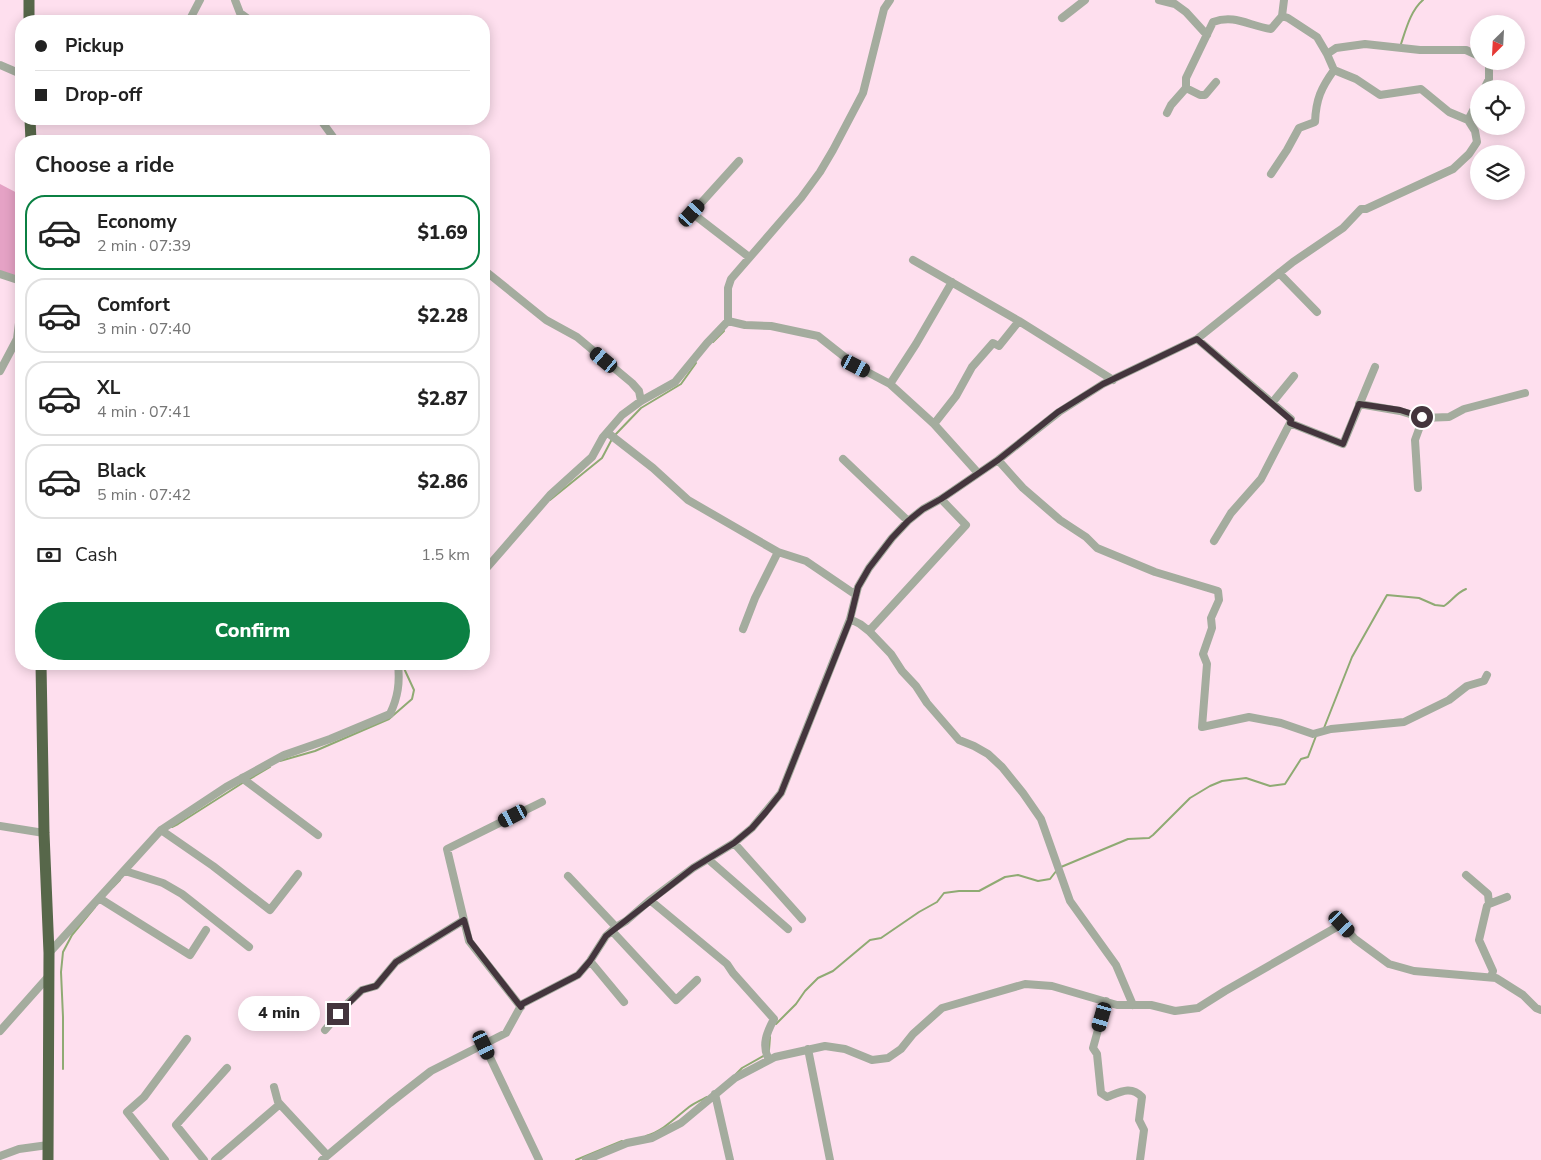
<!DOCTYPE html>
<meta charset="utf-8">
<style>
:root{--surface:#fff;--page:#f2f2f2;--text:#222;--muted:#767676;--line:#e0e0e0;--accent:#0b8043}
body{margin:0;font-family:"Nunito Sans",sans-serif;background:var(--page);color:var(--text);height:100vh;display:flex;flex-direction:column;font-size:19px;white-space:nowrap}
*{box-sizing:border-box;margin:0}
p{font-size:16px;color:var(--muted)}
.icon{flex:none;width:28px;height:28px;fill:none;stroke:currentColor;stroke-width:2;stroke-linecap:round;stroke-linejoin:round}
.map{position:relative;flex:1;overflow:hidden}
.details{position:absolute;left:15px;top:135px;width:475px;height:535px;display:flex;flex-direction:column;background:var(--surface);border-radius:20px;box-shadow:0 2px 12px #0003}
.details>*{flex:none}
.guide{position:absolute;left:15px;top:15px;width:475px;height:110px;border-radius:20px;box-shadow:0 2px 12px #0003;display:grid;align-content:center;height:110px;padding:0 20px;background:var(--surface)}
.needle{width:32px;rotate:204deg}
.buttons{position:absolute;left:1470px;top:15px;display:grid;gap:10px}
.buttons a{display:grid;place-items:center;width:55px;height:55px;border-radius:50%;background:var(--surface);box-shadow:0 2px 12px #0003;font-size:25px}
.end{position:absolute;width:22px;height:22px;margin:-11px;border:6px solid #44353d;background:#fff;box-shadow:0 0 0 2px #fff}
.from{border-radius:50%}
.bubble{position:absolute;height:35px;border-radius:18px;background:var(--surface);box-shadow:0 2px 12px #0003;font-size:16px;font-weight:800;line-height:35px;text-align:center}
.car{position:absolute;width:15px;height:30px;margin:-15px -8px;border-radius:6px;box-shadow:0 0 4px 1px #0007;background:linear-gradient(#222 24%,#8ab4d8 0 40%,#222 0 76%,#8ab4d8 0 86%,#222 0)}
.guide b{display:flex;align-items:center;gap:18px;height:48px;font-size:19px}
.guide b+b{border-top:1px solid var(--line)}
.guide i{width:12px;height:12px;background:var(--text)}
ul{padding:0;list-style:none}
li{display:flex;align-items:center;gap:15px;height:75px;margin:0 10px 8px;padding:0 10px;border:2px solid var(--line);border-radius:20px}
li div{flex:1}
li b{display:block;font-size:19px}
li em{font-style:normal;font-weight:800}
li.on{border-color:var(--accent)}
li>.icon{width:45px;height:45px;stroke-width:1.5}
h2{padding:0 20px;font-size:22px;line-height:60px}
.pay{display:flex;align-items:center;gap:12px;height:55px;padding:0 20px;font-size:19px}
.pay p{margin-inline-start:auto}
.cta{display:flex;gap:10px;margin-top:auto;padding:10px 20px}
.cta a{flex:1;height:58px;border-radius:30px;background:var(--accent);color:#fff;font-size:20px;font-weight:800;line-height:58px;text-align:center}
.map>svg:first-child{display:block}
.green{fill:#e5a2c5}
.lines{fill:none;stroke-linecap:round;stroke-linejoin:round}
.stream{stroke:#8faa73;stroke-width:2}
.minor{stroke:#a4ac9e;stroke-width:8}
.highway{stroke:#57674a;stroke-width:11}
.route{stroke:#44353d;stroke-width:6}
</style>
<div class="map">
<svg width="1541" height="1160" viewBox="0 0 1541 1160">
<rect width="100%" height="100%" fill="#fedfee"/>
<path class="green" d="M0,184l21,11v84l-21,-6z"/>
<g class="lines">
<path class="stream" d="M1401,44c5,-15 10,-34 22,-44
M713,342l11,-11
M615,435l26,-27 40,-24 15,-21
M550,500l52,-42 10,-19
M1324,728l28,-71 35,-62 32,3 16,7 9,1c8,-5 12,-13 22,-17
M280,761l35,-10 74,-32 23,-20 2,-9 -12,-26
M248,780l22,-13
M172,827l6,-3 66,-42
M1061,867l67,-28 21,-1 4,-3 37,-37 20,-12 12,-5 24,-3 24,8 15,-2 16,-25 7,-2 8,-21
M113,887l7,-7
M776,1024l20,-20 9,-13 13,-13 15,-7 37,-31 11,-2 38,-26 18,-10 7,-9 15,-2h20l26,-14 13,-2 20,6 12,-2 7,-9
M769,1050l1,-13
M63,1069v-52l-2,-45 2,-20 9,-17 23,-28
M736,1074l6,-6 23,-13
M646,1136c17,-5 29,-18 43,-29 5,-4 12,-7 18,-10
M576,1160l46,-19"/>
<path class="minor" d="M235,0l5,13 11,8
M1159,0l16,4 11,8 21,23
M1282,16l6,2 29,19 10,17 9,-6 29,-4 55,6h46l13,6
M1062,18l23,-18
M189,21l11,-21
M0,65l21,9
M1334,70l22,9 24,16 41,-6 28,23 19,8
M1216,82l-11,13h-5l-14,-7v-10l27,-56c22,-8 36,4 58,7l11,-13 2,-16
M1484,89l5,-10v-18
M1167,113l4,-8 15,-17
M320,119l16,22
M739,161l-47,52 57,44
M1271,174l16,-24 12,-22 16,-6c1,-23 6,-34 19,-52l-7,-16
M913,260l106,61 94,59
M484,270l62,50 31,17 55,46 7,8 2,10
M1279,273l38,39
M0,274l21,7
M728,321l17,4 26,1 47,10 38,30 34,18 44,40 44,49
M1197,339l94,80 -1,4 53,21 32,-77
M0,371l17,-32 4,-32
M890,384l26,-40 36,-62
M1272,403l22,-27
M1359,404l41,7 23,7
M934,424l22,-28 16,-29 21,-24 6,3 20,-25
M608,433l45,35 35,32 90,52 28,9 50,34
M843,459l65,62
M998,460l25,28 37,32 26,17 11,11 58,24 63,19 1,9 -8,18 1,10 -9,26 4,10 -5,63 47,-10 32,6 32,11 18,-5 73,-7 45,-22 18,-14 17,-5 3,-6
M1418,488l-3,-48 8,-22 26,-1 15,-8 61,-16
M1214,541l17,-28 30,-34 29,-56
M484,571l66,-76 42,-38 11,-20 19,-22 19,-14 34,-19 32,-39 21,-22v-33l3,-9 70,-81 19,-26 13,-22 30,-57 21,-84 6,-9
M850,619l10,5 9,7 22,23 11,17 14,15 11,17 32,37 15,6 14,8 14,13 21,26 18,26 29,82 46,64 17,40
M743,629l12,-31 23,-46
M869,631l97,-106 -25,-26
M242,778l76,57
M0,826l44,7
M161,830l52,36 57,44 28,-36
M734,843l68,76
M709,860l79,69
M125,871l38,12 19,11 67,53
M1466,875l22,19 1,10 -2,2 -8,34 14,31 -2,6
M568,876l48,51
M99,898l91,57 16,-25
M651,901l76,63 6,9 41,46c-7,13 -13,26 -5,41
M1489,904l18,-7
M612,931l64,69 21,-20
M49,953l112,-123 65,-43 58,-32 46,-16 60,-25c8,-17 10,-31 8,-50
M590,961l34,41
M1106,1001l-13,47 4,6 4,39 6,4c13,-5 24,-12 35,0l-3,23 5,10 -4,30
M521,1007l-52,-66 -22,-92 95,-47
M325,1030l23,-27 14,-13 14,-4 20,-24 68,-42
M0,1031l48,-54
M484,1045l55,115
M808,1049l22,111
M274,1087l4,15 49,53
M715,1094l15,66
M0,1156l19,-7 29,-4
M165,1160l-38,-48 17,-15 43,-58
M204,1160l-28,-35 51,-57
M215,1160l65,-56
M322,1160l68,-57 41,-32 75,-38 16,-29 56,-29 12,-14 16,-25 10,-9 10,-6 23,-20 44,-33 41,-25 18,-15 29,-35 69,-174 8,-32 11,-19 23,-30 16,-17 15,-12 18,-10 57,-39 61,-48 44,-28 94,-45 96,-77 50,-34 18,-19h5l87,-40 16,-15 8,-12 -2,-11 -7,-11 11,-21
M586,1160l41,-17 25,-5 29,-15 54,-45 40,-21 50,-11 20,3 27,11 16,-2 13,-9 12,-15 29,-26 83,-24 27,2 65,19h34l24,6 23,-3 27,-17 117,-67 13,15 34,25 25,7 82,7 27,17 13,13 5,2"/>
<path class="highway" d="M29,0v21
M30,119l1,22
M41,664l3,169 5,120 -1,207"/>
</g>
<g class="lines">
<path class="route" d="M338,1014l24,-24 14,-4 20,-24 68,-42 6,21 51,66 1,-3 56,-29 12,-14 16,-25 87,-68 41,-25 18,-15 14,-16 15,-19 69,-173 8,-33 11,-19 23,-30 16,-17 15,-12 18,-10 57,-39 60,-48 45,-28 94,-45 94,81 -1,3 53,21 16,-40 41,6 22,7"/>
</g>
</svg>
<div class="buttons">
<a><svg class="needle" viewBox="-14 -14 28 28"><path d="M0-13l5 13h-10z" fill="#e53935"/><path d="M0 13l5-13h-10z" fill="#767676"/></svg></a>
<a><svg class="icon" aria-label="locate" viewBox="0 0 24 24"><circle cx="12" cy="12" r="6"/><path d="M12 2v4M12 18v4M2 12h4M18 12h4"/></svg></a>
<a><svg class="icon" aria-label="layers" viewBox="0 0 24 24"><path d="M12 4l9 5-9 5-9-5zM3 14l9 5 9-5"/></svg></a>
</div>
<i class="end from" style="left:1422px;top:417px"></i>
<i class="end" style="left:338px;top:1014px"></i>
<div class="bubble" style="left:238px;top:996px;width:82px">4 min</div>
<i class="car" style="left:692px;top:213px;rotate:42deg"></i>
<i class="car" style="left:604px;top:360px;rotate:310deg"></i>
<i class="car" style="left:856px;top:366px;rotate:117deg"></i>
<i class="car" style="left:513px;top:816px;rotate:243deg"></i>
<i class="car" style="left:1342px;top:924px;rotate:137deg"></i>
<i class="car" style="left:1102px;top:1017px;rotate:196deg"></i>
<i class="car" style="left:484px;top:1045px;rotate:155deg"></i>
<div class="guide">
<b><i class="from"></i>Pickup</b>
<b><i></i>Drop-off</b>
</div>
<section class="details">
<h2>Choose a ride</h2>
<ul>
<li class="on"><svg class="icon" aria-label="car" viewBox="0 0 24 24"><path d="M5 17H2v-5l4-1 3-4h7l3 4 3 1v5h-3M9 17h6M6 11h13"/><circle cx="7" cy="17" r="2"/><circle cx="17" cy="17" r="2"/></svg><div><b>Economy</b><p>2 min · 07:39</p></div><em>$1.69</em></li>
<li><svg class="icon" aria-label="car" viewBox="0 0 24 24"><path d="M5 17H2v-5l4-1 3-4h7l3 4 3 1v5h-3M9 17h6M6 11h13"/><circle cx="7" cy="17" r="2"/><circle cx="17" cy="17" r="2"/></svg><div><b>Comfort</b><p>3 min · 07:40</p></div><em>$2.28</em></li>
<li><svg class="icon" aria-label="car" viewBox="0 0 24 24"><path d="M5 17H2v-5l4-1 3-4h7l3 4 3 1v5h-3M9 17h6M6 11h13"/><circle cx="7" cy="17" r="2"/><circle cx="17" cy="17" r="2"/></svg><div><b>XL</b><p>4 min · 07:41</p></div><em>$2.87</em></li>
<li><svg class="icon" aria-label="car" viewBox="0 0 24 24"><path d="M5 17H2v-5l4-1 3-4h7l3 4 3 1v5h-3M9 17h6M6 11h13"/><circle cx="7" cy="17" r="2"/><circle cx="17" cy="17" r="2"/></svg><div><b>Black</b><p>5 min · 07:42</p></div><em>$2.86</em></li>
</ul>
<div class="pay"><svg class="icon" aria-label="cash" viewBox="0 0 24 24"><path d="M3 7h18v10H3z"/><circle cx="12" cy="12" r="2"/></svg>Cash<p>1.5 km</p></div>
<div class="cta"><a>Confirm</a></div>
</section>
</div>
